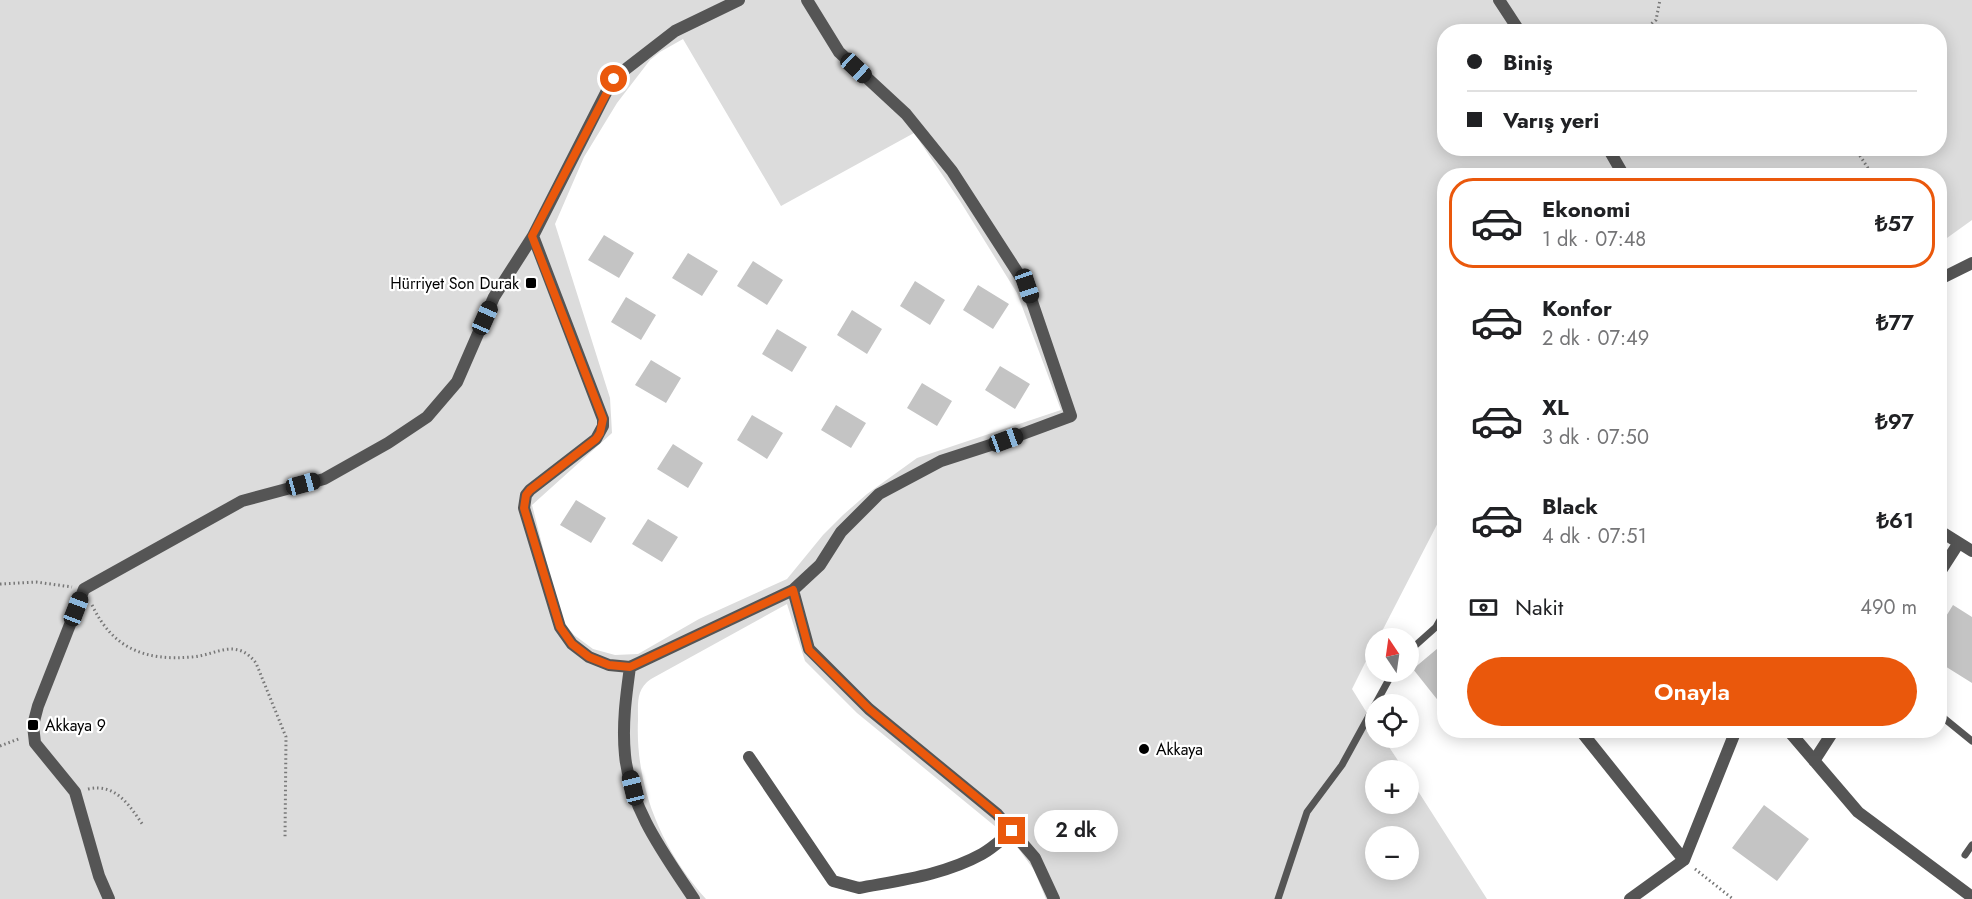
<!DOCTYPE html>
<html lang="tr">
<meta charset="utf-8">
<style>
:root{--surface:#fff;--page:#f2f2f2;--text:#202124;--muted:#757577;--line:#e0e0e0;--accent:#ea580c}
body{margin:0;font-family:Jost,sans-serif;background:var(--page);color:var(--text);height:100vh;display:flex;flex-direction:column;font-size:22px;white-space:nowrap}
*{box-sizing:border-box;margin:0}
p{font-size:20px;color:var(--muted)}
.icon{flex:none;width:33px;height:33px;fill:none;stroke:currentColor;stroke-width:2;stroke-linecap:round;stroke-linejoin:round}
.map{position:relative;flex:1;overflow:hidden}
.drawer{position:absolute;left:1437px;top:168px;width:510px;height:570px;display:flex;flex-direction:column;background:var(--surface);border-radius:24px;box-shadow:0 3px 15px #0003}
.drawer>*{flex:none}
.top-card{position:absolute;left:1437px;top:24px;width:510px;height:132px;border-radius:24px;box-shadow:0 3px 15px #0003;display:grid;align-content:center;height:132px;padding:0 30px;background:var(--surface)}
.needle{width:39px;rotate:347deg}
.buttons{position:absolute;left:1365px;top:628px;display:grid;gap:12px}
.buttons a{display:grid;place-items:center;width:54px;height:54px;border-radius:50%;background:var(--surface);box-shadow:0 3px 15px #0003;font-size:30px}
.end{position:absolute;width:27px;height:27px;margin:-14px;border:8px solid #ea580c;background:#fff;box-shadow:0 0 0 3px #fff}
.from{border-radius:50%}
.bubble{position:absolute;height:42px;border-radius:21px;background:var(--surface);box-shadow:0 3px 15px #0003;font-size:20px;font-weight:600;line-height:42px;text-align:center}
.car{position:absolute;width:18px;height:36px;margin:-18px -9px;border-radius:8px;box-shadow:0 0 4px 2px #0007;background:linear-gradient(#222 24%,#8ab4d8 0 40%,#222 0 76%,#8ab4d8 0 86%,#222 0)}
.top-card b{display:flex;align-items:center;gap:21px;height:57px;font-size:22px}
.top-card b+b{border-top:2px solid var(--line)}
.top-card i{width:15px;height:15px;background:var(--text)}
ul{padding:10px 0 0;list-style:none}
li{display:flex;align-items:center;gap:18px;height:90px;margin:0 12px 9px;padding:0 18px;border:3px solid transparent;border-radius:24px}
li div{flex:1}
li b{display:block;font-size:22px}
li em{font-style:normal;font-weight:600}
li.active{border-color:var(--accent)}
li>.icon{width:54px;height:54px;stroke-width:1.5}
.pay{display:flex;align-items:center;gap:15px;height:66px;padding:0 30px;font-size:22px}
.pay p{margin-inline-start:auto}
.cta{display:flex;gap:12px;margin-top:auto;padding:12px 30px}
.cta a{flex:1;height:69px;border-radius:36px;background:var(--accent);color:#fff;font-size:24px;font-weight:600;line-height:69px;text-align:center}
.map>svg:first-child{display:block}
.green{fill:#dcdcdc;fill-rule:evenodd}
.building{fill:#c4c4c4}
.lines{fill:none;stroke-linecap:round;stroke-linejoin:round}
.path{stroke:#777;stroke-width:3;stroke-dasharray:1.5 3;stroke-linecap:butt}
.lane{stroke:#555;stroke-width:7}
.street{stroke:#555;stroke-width:12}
.route{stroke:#ea580c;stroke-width:8}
.poi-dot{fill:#000;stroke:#fff;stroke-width:2}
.labels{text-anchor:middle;stroke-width:4.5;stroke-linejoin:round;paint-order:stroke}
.poi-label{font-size:16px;fill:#000;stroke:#fff;text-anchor:start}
</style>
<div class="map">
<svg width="1972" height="899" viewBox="0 0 1972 899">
<rect width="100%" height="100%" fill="#fff"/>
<path class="green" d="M0,0h1972v220l-32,23v-67h-496v335l-66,128h-2l-1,4 -23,46 23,37 1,12h7l22,33h-29v33h32l1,-27 78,122h-441l-12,-29 -21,-29 -156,-128 -52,-52 -18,-57 -136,75c-15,10 -13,24 -13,41 -3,67 24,130 68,179h-706zM1444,32h496v116h-496zM683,39l98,167 133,-73 46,68 57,92 44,117 -144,48 -50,36 -24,21 -20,20 -36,44 -88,40 -61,35 -23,1 -22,-6 -19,-14 -13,-16 -29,-114 80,-72 -2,-35 -55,-174 29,-67 33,-54 33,-43 10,-8zM1376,837h32v33h-32z"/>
<path class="building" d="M604,235l30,18 -15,25 -31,-18z
M688,253l30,18 -16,25 -30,-18z
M753,261l30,19 -16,25 -30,-19z
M915,281l30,19 -15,25 -30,-19z
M978,285l31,19 -16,25 -30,-19z
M626,297l30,18 -15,25 -30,-18z
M852,310l30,19 -15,25 -30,-19z
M777,329l30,18 -15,25 -30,-18z
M651,360l30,18 -15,25 -31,-18z
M1000,366l30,18 -15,25 -30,-19z
M922,383l30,18 -15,25 -30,-18z
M836,405l30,18 -15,25 -30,-18z
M752,415l31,18 -16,26 -30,-19z
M673,444l30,19 -15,25 -31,-19z
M576,500l30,18 -15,25 -31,-18z
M648,519l30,18 -16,25 -30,-18z
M1953,605l19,12v66l-32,-20v-37z
M1444,643v65l-31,-39z
M1764,805l45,34 -32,42 -45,-33z"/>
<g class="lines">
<path class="path" d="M1641,32l15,-12 4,-20
M1855,148l18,28
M0,584l36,-2 36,5
M92,605c21,44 53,56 100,52 25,-2 44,-20 64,6l30,74 -1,101
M0,746l21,-8
M88,789c28,-6 41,16 55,36
M1695,869l38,30"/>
<path class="lane" d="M1408,652l28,-25 8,-14
M1940,715l32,26
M1965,855l7,-10
M1278,899l29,-87 35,-47 51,-93"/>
<path class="street" d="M1499,0l21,32
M1608,148l16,28
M533,236l70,183v7l-7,13 -66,51 -4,5 -2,13 36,119 12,17 17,13 20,8 21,2 163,-77 27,-25 21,-33 38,-38 62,-33 65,-21 65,-24 -44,-129 -75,-116 -46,-57 -67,-62 -32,-52
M1940,279l32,-16
M1940,531l32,20
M1940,572l18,-28
M793,590l16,59 60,60 128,105 38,44 19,41
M630,667c-4,29 -8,58 -5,88 5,54 40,100 69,144
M1580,730l104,130
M1788,730l70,82 114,85
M749,757l84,124 26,7c42,-8 85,-13 123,-34 11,-6 20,-15 30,-23
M1814,761l20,-31
M109,899l-10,-23 -24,-84 -40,-49 -2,-18 5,-19 46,-117 158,-88 82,-22 64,-36 39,-26 30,-35 37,-85 39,-61 80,-157 62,-48 64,-31
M1630,899l54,-39 52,-130"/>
</g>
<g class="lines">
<path class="route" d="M614,79l-82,157 71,183 -3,14 -4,6 -66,51 -4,5 -2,13 36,119 12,17 17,13 20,8 21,2 163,-77 16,60 60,59 128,105 15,17"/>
</g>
<g class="poi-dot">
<rect x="525" y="277" width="12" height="12" rx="3"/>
<rect x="27" y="719" width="12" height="12" rx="3"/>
<circle cx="1144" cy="749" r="6"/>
</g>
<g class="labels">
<g class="poi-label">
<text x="519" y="289" text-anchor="end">Hürriyet Son Durak</text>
<text x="45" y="731">Akkaya 9</text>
<text x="1156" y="755">Akkaya</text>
</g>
</g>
</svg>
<div class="buttons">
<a><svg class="needle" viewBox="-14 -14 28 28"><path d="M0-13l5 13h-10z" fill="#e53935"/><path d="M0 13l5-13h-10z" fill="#757577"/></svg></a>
<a><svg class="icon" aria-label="locate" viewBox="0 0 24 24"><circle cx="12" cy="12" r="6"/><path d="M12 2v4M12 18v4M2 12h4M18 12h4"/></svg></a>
<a>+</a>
<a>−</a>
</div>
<i class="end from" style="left:614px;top:79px"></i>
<i class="end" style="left:1012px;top:831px"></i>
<div class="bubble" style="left:1034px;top:810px;width:84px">2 dk</div>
<i class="car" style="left:856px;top:68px;rotate:133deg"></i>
<i class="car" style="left:1027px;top:286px;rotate:161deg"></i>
<i class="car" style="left:485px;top:318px;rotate:24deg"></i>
<i class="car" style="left:1006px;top:440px;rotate:70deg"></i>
<i class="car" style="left:303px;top:484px;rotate:75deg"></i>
<i class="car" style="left:76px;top:609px;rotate:21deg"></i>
<i class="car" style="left:633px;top:788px;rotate:346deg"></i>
<div class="top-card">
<b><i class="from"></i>Biniş</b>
<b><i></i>Varış yeri</b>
</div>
<section class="drawer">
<ul>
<li class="active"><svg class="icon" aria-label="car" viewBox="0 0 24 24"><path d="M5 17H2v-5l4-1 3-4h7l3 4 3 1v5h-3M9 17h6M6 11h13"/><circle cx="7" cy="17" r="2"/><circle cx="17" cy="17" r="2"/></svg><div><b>Ekonomi</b><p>1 dk · 07:48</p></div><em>₺57</em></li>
<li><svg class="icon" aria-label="car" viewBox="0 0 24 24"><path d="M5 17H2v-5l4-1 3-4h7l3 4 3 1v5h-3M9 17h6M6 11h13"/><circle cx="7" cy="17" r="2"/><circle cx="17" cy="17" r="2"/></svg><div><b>Konfor</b><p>2 dk · 07:49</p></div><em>₺77</em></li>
<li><svg class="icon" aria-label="car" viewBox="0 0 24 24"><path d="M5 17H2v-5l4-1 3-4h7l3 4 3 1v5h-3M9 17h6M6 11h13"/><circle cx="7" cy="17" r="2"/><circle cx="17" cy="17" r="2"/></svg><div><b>XL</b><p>3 dk · 07:50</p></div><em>₺97</em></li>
<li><svg class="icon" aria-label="car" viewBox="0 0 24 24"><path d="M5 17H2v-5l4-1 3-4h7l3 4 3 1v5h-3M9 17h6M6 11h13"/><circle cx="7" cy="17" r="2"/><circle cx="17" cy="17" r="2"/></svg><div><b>Black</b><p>4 dk · 07:51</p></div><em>₺61</em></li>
</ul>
<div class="pay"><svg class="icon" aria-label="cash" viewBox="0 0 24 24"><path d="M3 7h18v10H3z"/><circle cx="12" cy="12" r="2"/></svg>Nakit<p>490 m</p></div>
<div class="cta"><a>Onayla</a></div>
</section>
</div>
